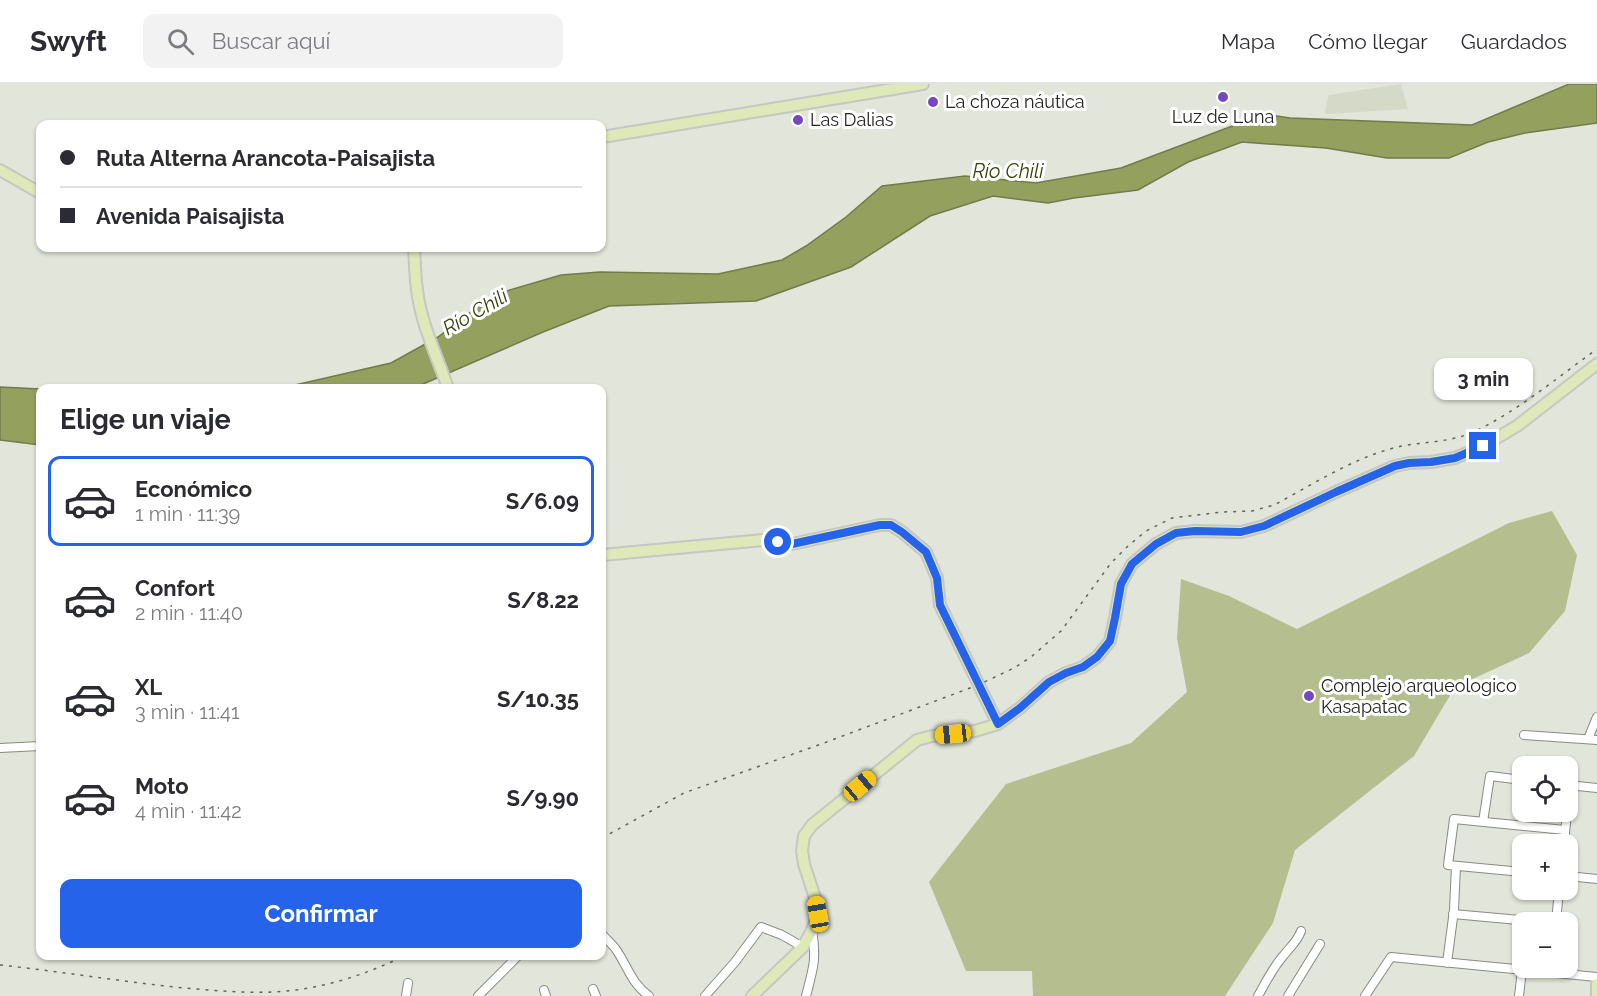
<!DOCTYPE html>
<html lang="es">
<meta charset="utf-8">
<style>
:root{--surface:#fff;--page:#f2f2f3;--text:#2b2b33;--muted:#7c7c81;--line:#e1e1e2;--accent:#2563eb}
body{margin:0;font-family:Raleway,sans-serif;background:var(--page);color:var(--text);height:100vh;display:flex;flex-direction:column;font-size:22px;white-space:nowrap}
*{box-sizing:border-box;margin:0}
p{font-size:20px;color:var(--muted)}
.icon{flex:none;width:33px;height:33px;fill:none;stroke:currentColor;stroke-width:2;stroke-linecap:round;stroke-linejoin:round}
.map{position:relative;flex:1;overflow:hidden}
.details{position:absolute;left:36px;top:300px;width:570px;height:576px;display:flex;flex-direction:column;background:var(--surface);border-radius:12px;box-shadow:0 2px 4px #0004}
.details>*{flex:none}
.hud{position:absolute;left:36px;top:36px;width:570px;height:132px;border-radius:12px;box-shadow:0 2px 4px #0004;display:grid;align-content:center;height:132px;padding:0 24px;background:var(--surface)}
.tools{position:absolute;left:1512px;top:672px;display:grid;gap:12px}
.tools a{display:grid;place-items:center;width:66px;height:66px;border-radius:12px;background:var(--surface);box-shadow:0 2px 4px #0004;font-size:30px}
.end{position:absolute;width:27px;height:27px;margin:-14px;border:8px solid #2563eb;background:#fff;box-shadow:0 0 0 3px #fff}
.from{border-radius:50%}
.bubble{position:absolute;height:42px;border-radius:12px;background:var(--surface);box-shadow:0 2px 4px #0004;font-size:20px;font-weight:700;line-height:42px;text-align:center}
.car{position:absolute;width:18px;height:36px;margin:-18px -9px;border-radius:8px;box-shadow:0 0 4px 2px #0007;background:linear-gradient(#f5c518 24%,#345 0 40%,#f5c518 0 76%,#345 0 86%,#f5c518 0)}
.hud b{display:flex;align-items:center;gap:21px;height:57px;font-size:22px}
.hud b+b{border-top:2px solid var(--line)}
.hud i{width:15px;height:15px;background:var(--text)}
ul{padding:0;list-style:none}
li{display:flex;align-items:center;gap:18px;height:90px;margin:0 12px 9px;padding:0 12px;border:3px solid transparent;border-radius:12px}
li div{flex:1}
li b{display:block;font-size:22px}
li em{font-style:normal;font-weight:700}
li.active{border-color:var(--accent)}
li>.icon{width:54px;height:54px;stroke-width:1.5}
h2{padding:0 24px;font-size:27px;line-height:72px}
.primary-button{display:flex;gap:12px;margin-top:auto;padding:12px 24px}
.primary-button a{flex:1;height:69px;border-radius:12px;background:var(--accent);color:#fff;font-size:24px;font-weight:700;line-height:69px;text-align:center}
header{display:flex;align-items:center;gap:36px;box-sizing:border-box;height:84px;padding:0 30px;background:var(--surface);border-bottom:2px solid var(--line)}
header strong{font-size:28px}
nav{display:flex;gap:33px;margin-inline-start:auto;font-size:21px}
.search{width:420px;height:54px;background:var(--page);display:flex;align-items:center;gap:15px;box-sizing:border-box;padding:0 21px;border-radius:12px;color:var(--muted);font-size:22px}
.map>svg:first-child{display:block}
.built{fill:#d5d9c7}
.green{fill:#b5be8f}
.water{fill:#94a05e;stroke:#727b4b;stroke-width:1.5}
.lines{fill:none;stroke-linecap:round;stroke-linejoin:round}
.minor-casing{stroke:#898c81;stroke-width:10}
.major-casing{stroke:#c6c6c5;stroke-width:14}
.minor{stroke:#fff;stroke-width:8}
.major{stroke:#dfe8b8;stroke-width:10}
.rail{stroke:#62645c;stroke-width:1.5;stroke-dasharray:3 6;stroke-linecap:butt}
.route{stroke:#2563eb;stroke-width:8}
.poi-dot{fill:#7547c0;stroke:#fff;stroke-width:2}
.labels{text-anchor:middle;stroke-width:6;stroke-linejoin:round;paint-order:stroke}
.poi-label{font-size:18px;fill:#23241f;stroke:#fff;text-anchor:start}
.water-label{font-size:20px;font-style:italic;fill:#3a410e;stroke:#fff}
</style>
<header>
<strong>Swyft</strong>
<div class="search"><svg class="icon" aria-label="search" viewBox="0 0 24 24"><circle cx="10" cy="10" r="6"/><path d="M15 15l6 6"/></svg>Buscar aquí</div>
<nav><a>Mapa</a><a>Cómo llegar</a><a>Guardados</a></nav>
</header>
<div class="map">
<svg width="1597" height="912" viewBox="0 0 1597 912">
<rect width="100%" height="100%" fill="#e2e5d9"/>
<path class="built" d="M1401,0l7,25 -82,5 -1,-4 4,-15z"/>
<path class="green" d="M1552,427l25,44 -12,56 -36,42 -74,34 -41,69 -119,94 -22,73 -48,73h-192l-1,-25h-66l-37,-89 77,-98 125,-41 56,-51 -10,-54 4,-59 48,17 68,33 212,-106z"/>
<path class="water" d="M1569,0h28v39l-72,10 -37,9 -39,16h-62l-61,-10 -84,-6 -54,20 -50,28 -64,8 -26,5 -55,-7 -63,20 -79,51 -95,34 -147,5 -66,26 -129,56h-132l109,-25 47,-26 55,-42 68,-20 39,-3 118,2 64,-14 24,-14 40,-29 36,-31 83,-10 71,7 85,-15 143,-54 26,4 182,7z
M0,303l40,2v56l-40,-5z"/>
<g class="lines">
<g class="minor-casing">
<path id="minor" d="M1524,651l73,5
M1588,655l9,-22
M0,664l40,-2
M1568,701l29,3
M1568,727l2,-26
M1483,738l7,-46 32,4
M1564,760l3,-32
M1522,788l-74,-7 6,-46 111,11
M1568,792l29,3
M1453,830l88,8
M1556,838l3,-32
M602,850c4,5 9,9 13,14 13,18 15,34 34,48
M1447,879l7,-53 2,-44
M593,905l3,7
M544,906l2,6
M406,912l2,-13
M478,912l40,-40
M705,912l30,-34 26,-35 21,8 21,12
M806,912c7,-27 11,-37 6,-66
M1258,912c8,-14 15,-29 26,-41 7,-9 13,-13 17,-24
M1288,912l32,-52
M1365,912l26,-39 206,20
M1519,912l3,-26"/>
</g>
<g class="major-casing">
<path id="major" d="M602,53l321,-53
M0,86l40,23
M414,164c1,14 1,28 3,42 4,34 20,66 31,98
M602,471l161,-15 29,4 88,-19h11l11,7 24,20 11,26 3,27 58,119
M752,912l51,-49 9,-17 6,-16 -2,-13 -12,-37 -2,-13 2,-15 8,-11 105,-85 15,-4 43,-5 23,-7 22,-16 29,-26 17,-9 17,-6 14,-10 13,-16 5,-23 6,-34 11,-20 24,-20 20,-11 19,-2 46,1 23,-6 72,-34 59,-26 14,-3 22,-1 24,-4 28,-12 34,-20 80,-62
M1597,912v-12"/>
</g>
<use href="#minor" class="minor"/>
<use href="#major" class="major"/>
<path class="rail" d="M602,754l82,-45 140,-50 154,-58 36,-17 17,-11 30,-26 50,-68 17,-17 18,-15 26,-13 50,-6 30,-1 22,-6c36,-19 76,-45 116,-56 26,-8 55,-5 81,-16 43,-19 87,-56 126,-84
M0,881c65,7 130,18 195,24 26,2 52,4 78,3 45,-2 90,-16 131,-36"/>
</g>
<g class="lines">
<path class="route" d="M778,458l14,2 88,-19h11l11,7 24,20 11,26 3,27 58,119 22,-16 29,-26 17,-9 17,-6 14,-10 13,-16 5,-23 6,-34 11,-20 24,-20 20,-11 19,-2 46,1 23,-6 72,-34 59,-26 14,-3 22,-1 24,-4 28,-12"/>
</g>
<g class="poi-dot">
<circle cx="1223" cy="13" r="6"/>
<circle cx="933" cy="18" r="6"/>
<circle cx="798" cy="36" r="6"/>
<circle cx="1309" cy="612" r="6"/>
</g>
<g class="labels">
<g class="poi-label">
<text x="945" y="24">La choza náutica</text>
<text x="1223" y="39" text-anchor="middle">Luz de Luna</text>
<text x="810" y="42">Las Dalias</text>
<text x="1321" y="608">Complejo arqueologico<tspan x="1321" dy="21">Kasapatac</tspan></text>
</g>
<g class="water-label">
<text x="1008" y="94">Río Chili</text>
<text transform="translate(475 228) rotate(-30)" y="7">Río Chili</text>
</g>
</g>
</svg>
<div class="tools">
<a><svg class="icon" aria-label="locate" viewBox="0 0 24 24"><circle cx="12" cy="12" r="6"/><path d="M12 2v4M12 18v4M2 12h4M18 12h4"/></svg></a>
<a>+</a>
<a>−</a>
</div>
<i class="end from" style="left:778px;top:458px"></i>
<i class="end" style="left:1483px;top:362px"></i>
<div class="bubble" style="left:1434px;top:274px;width:99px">3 min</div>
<i class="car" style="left:953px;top:650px;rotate:264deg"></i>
<i class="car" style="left:860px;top:702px;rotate:50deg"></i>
<i class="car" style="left:818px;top:830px;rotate:350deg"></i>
<div class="hud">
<b><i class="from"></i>Ruta Alterna Arancota-Paisajista</b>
<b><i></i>Avenida Paisajista</b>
</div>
<section class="details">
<h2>Elige un viaje</h2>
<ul>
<li class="active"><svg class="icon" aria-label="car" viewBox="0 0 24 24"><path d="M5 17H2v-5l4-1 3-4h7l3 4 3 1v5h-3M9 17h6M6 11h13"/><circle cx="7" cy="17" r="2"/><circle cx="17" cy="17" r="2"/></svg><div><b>Económico</b><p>1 min · 11:39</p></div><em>S/6.09</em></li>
<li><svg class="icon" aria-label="car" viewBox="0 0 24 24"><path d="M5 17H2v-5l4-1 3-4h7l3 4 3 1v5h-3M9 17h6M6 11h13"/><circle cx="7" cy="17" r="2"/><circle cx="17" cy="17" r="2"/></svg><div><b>Confort</b><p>2 min · 11:40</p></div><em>S/8.22</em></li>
<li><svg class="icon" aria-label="car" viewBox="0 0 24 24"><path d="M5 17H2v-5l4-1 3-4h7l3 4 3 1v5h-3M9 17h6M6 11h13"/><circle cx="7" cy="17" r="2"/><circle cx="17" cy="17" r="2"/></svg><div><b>XL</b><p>3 min · 11:41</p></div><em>S/10.35</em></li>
<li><svg class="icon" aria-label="car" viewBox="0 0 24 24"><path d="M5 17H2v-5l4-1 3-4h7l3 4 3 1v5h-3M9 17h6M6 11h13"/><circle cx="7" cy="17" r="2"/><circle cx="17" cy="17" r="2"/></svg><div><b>Moto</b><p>4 min · 11:42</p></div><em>S/9.90</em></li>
</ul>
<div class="primary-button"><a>Confirmar</a></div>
</section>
</div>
